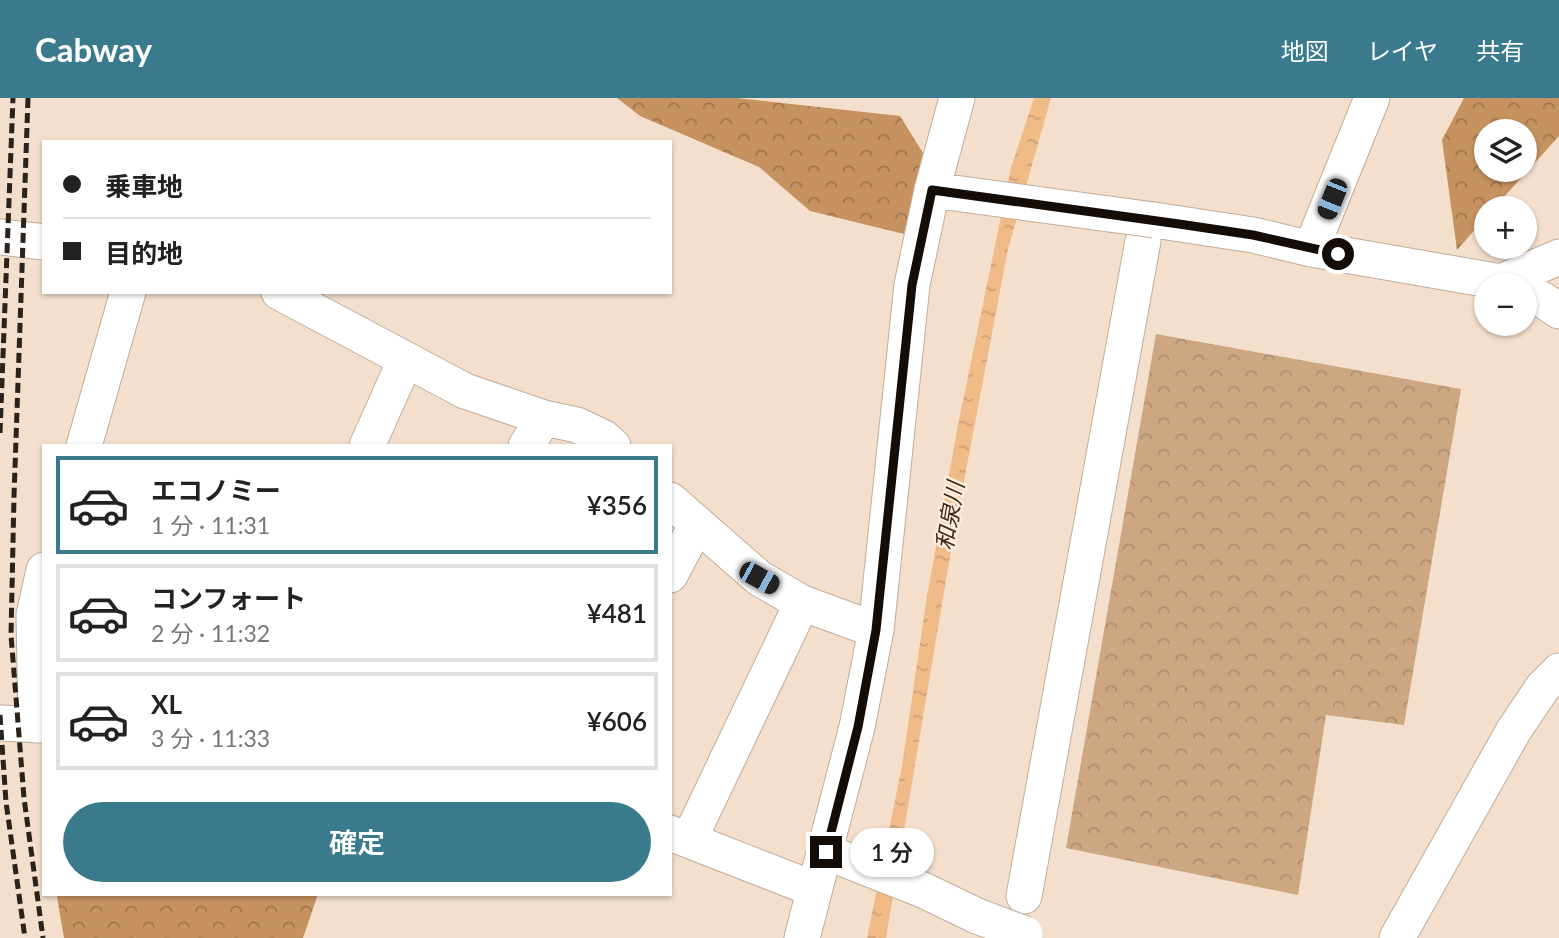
<!DOCTYPE html>
<html lang="ja">
<meta charset="utf-8">
<style>
:root{--surface:#fff;--page:#f6f6f6;--text:#222;--muted:#767676;--line:#e0e0e0;--accent:#397b8d}
body{margin:0;font-family:Lato,"Noto Sans JP",sans-serif;background:var(--page);color:var(--text);height:100vh;display:flex;flex-direction:column;font-size:26px;white-space:nowrap}
*{box-sizing:border-box;margin:0}
p{font-size:23px;color:var(--muted)}
.icon{flex:none;width:38px;height:38px;fill:none;stroke:currentColor;stroke-width:2;stroke-linecap:round;stroke-linejoin:round}
.map{position:relative;flex:1;overflow:hidden}
.side{position:absolute;left:42px;top:346px;width:630px;height:452px;display:flex;flex-direction:column;background:var(--surface);border-radius:0px;box-shadow:0 2px 5px #0004}
.side>*{flex:none}
.banner{position:absolute;left:42px;top:42px;width:630px;height:154px;border-radius:0px;box-shadow:0 2px 5px #0004;display:grid;align-content:center;height:154px;padding:0 21px;background:var(--surface)}
.buttons{position:absolute;left:1474px;top:21px;display:grid;gap:14px}
.buttons a{display:grid;place-items:center;width:63px;height:63px;border-radius:50%;background:var(--surface);box-shadow:0 2px 5px #0004;font-size:35px}
.end{position:absolute;width:32px;height:32px;margin:-16px;border:9px solid #130c07;background:#fff;box-shadow:0 0 0 4px #fff}
.from{border-radius:50%}
.bubble{position:absolute;height:49px;border-radius:24px;background:var(--surface);box-shadow:0 2px 5px #0004;font-size:23px;font-weight:600;line-height:49px;text-align:center}
.car{position:absolute;width:21px;height:42px;margin:-21px -10px;border-radius:9px;box-shadow:0 0 5px 2px #0007;background:linear-gradient(#222 24%,#8ab4d8 0 40%,#222 0 76%,#8ab4d8 0 86%,#222 0)}
.banner b{display:flex;align-items:center;gap:24px;height:66px;font-size:26px}
.banner b+b{border-top:2px solid var(--line)}
.banner i{width:18px;height:18px;background:var(--text)}
ul{padding:12px 0 0;list-style:none}
li{display:flex;align-items:center;gap:21px;height:98px;margin:0 14px 10px;padding:0 7px;border:4px solid var(--line);border-radius:0px}
li div{flex:1}
li b{display:block;font-size:26px}
li em{font-style:normal;font-weight:600}
li.current{border-color:var(--accent)}
li>.icon{width:63px;height:63px;stroke-width:1.5}
.cta{display:flex;gap:14px;margin-top:auto;padding:14px 21px}
.cta a{flex:1;height:80px;border-radius:42px;background:var(--accent);color:#fff;font-size:28px;font-weight:600;line-height:80px;text-align:center}
header{display:flex;align-items:center;gap:42px;box-sizing:border-box;height:98px;padding:0 35px;background:var(--accent);color:#fff}
header strong{font-size:33px}
nav{display:flex;gap:38px;margin-inline-start:auto;font-size:24px}
.map>svg:first-child{display:block}
.forest{fill:url(#forest-crowns);fill-rule:evenodd}
.park{fill:url(#park-crowns)}
.water{fill:url(#water-ripples)}
.lines{fill:none;stroke-linecap:round;stroke-linejoin:round}
.minor-casing{stroke:#c0ad9b;stroke-width:37}
.minor{stroke:#fff;stroke-width:35}
.rail{stroke:#2a221b;stroke-width:5;stroke-dasharray:10 5;stroke-linecap:butt}
.minor-bridge-casing{stroke:#c0ad9b;stroke-width:37;stroke-linecap:butt}
.minor-bridge{stroke:#fff;stroke-width:35}
.route{stroke:#130c07;stroke-width:9}
.labels{text-anchor:middle;stroke-width:5;stroke-linejoin:round;paint-order:stroke}
.water-label{font-size:23px;font-style:italic;fill:#3f2912;stroke:#fdedde}
</style>
<header>
<strong>Cabway</strong>
<nav><a>地図</a><a>レイヤ</a><a>共有</a></nav>
</header>
<div class="map">
<svg width="1559" height="840" viewBox="0 0 1559 840">
<defs>
<pattern id="forest-crowns" width="20" height="18" patternUnits="userSpaceOnUse" patternTransform="scale(1.75)"><rect width="20" height="18" fill="#c69360"/><path d="M2 6a3 3 0 1 1 6 0M12 15a3 3 0 1 1 6 0" fill="none" stroke="#a0764d"/></pattern>
<pattern id="park-crowns" width="20" height="18" patternUnits="userSpaceOnUse" patternTransform="scale(1.75)"><rect width="20" height="18" fill="#cda782"/><path d="M2 6a3 3 0 1 1 6 0M12 15a3 3 0 1 1 6 0" fill="none" stroke="#af8f6f"/></pattern>
<pattern id="water-ripples" width="26" height="14" patternUnits="userSpaceOnUse" patternTransform="scale(1.75)"><rect width="26" height="14" fill="#f0bb87"/><path d="M2 4q2-2 4 0t4 0M15 11q2-2 4 0t4 0" fill="none" stroke="#cda073"/></pattern>
</defs>
<rect width="100%" height="100%" fill="#f3dfcc"/>
<path class="forest" d="M617,0h120l163,18 23,37 -19,81 -94,-23 -51,-44 -119,-51z
M1464,0h95v38l-65,72h-8v9l-29,33 -15,-110zM1486,33h38v39h-38z
M59,796h259l-15,44h-239l-7,-41z"/>
<path class="park" d="M1156,236l305,55 -57,336 -78,-10 -28,180 -232,-47z"/>
<path class="water" d="M1034,0h17l-43,151 -56,295 -66,394h-19l35,-172 25,-170 31,-171 53,-257z"/>
<g class="lines">
<g class="minor-casing">
<path id="minor" d="M932,92l177,24
M1154,122l99,15 58,14 190,33 8,3
M0,139l44,5
M1311,151l61,-151
M1501,184l58,-25
M279,194l186,99 79,27 33,7 27,13 9,8
M1524,194l19,8 16,11
M84,348l44,-154
M367,348l38,-85
M526,348l18,-28
M670,402l89,78 43,25 74,27
M670,477l27,-51
M0,625l44,2
M36,627l-2,-110 10,-45
M670,735l144,56
M689,742l113,-237
M826,754l97,38 54,26
M1024,798l119,-655
M802,840l55,-211 19,-97 36,-345 20,-95 25,-92
M1397,840l117,-208 29,-43 16,-16"/>
</g>
<use href="#minor" class="minor"/>
<path class="rail" d="M28,0l-14,398 -3,139 13,163 19,140
M0,335l13,-335
M0,617l6,87 19,136"/>
<g class="minor-bridge-casing">
<path id="minor-bridge" d="M1109,116l45,6
M977,818l48,18"/>
</g>
<use href="#minor-bridge" class="minor-bridge"/>
</g>
<g class="lines">
<path class="route" d="M826,754l32,-125 18,-97 36,-345 20,-95 247,34 74,11 85,19"/>
</g>
<g class="labels">
<g class="water-label">
<text transform="translate(950 418) rotate(-80)" y="8">和泉川</text>
</g>
</g>
</svg>
<div class="buttons">
<a><svg class="icon" aria-label="layers" viewBox="0 0 24 24"><path d="M12 4l9 5-9 5-9-5zM3 14l9 5 9-5"/></svg></a>
<a>+</a>
<a>−</a>
</div>
<i class="end from" style="left:1338px;top:156px"></i>
<i class="end" style="left:826px;top:754px"></i>
<div class="bubble" style="left:850px;top:730px;width:84px">1 分</div>
<i class="car" style="left:1332px;top:101px;rotate:202deg"></i>
<i class="car" style="left:759px;top:480px;rotate:119deg"></i>
<div class="banner">
<b><i class="from"></i>乗車地</b>
<b><i></i>目的地</b>
</div>
<section class="side">
<ul>
<li class="current"><svg class="icon" aria-label="car" viewBox="0 0 24 24"><path d="M5 17H2v-5l4-1 3-4h7l3 4 3 1v5h-3M9 17h6M6 11h13"/><circle cx="7" cy="17" r="2"/><circle cx="17" cy="17" r="2"/></svg><div><b>エコノミー</b><p>1 分 · 11:31</p></div><em>¥356</em></li>
<li><svg class="icon" aria-label="car" viewBox="0 0 24 24"><path d="M5 17H2v-5l4-1 3-4h7l3 4 3 1v5h-3M9 17h6M6 11h13"/><circle cx="7" cy="17" r="2"/><circle cx="17" cy="17" r="2"/></svg><div><b>コンフォート</b><p>2 分 · 11:32</p></div><em>¥481</em></li>
<li><svg class="icon" aria-label="car" viewBox="0 0 24 24"><path d="M5 17H2v-5l4-1 3-4h7l3 4 3 1v5h-3M9 17h6M6 11h13"/><circle cx="7" cy="17" r="2"/><circle cx="17" cy="17" r="2"/></svg><div><b>XL</b><p>3 分 · 11:33</p></div><em>¥606</em></li>
</ul>
<div class="cta"><a>確定</a></div>
</section>
</div>
